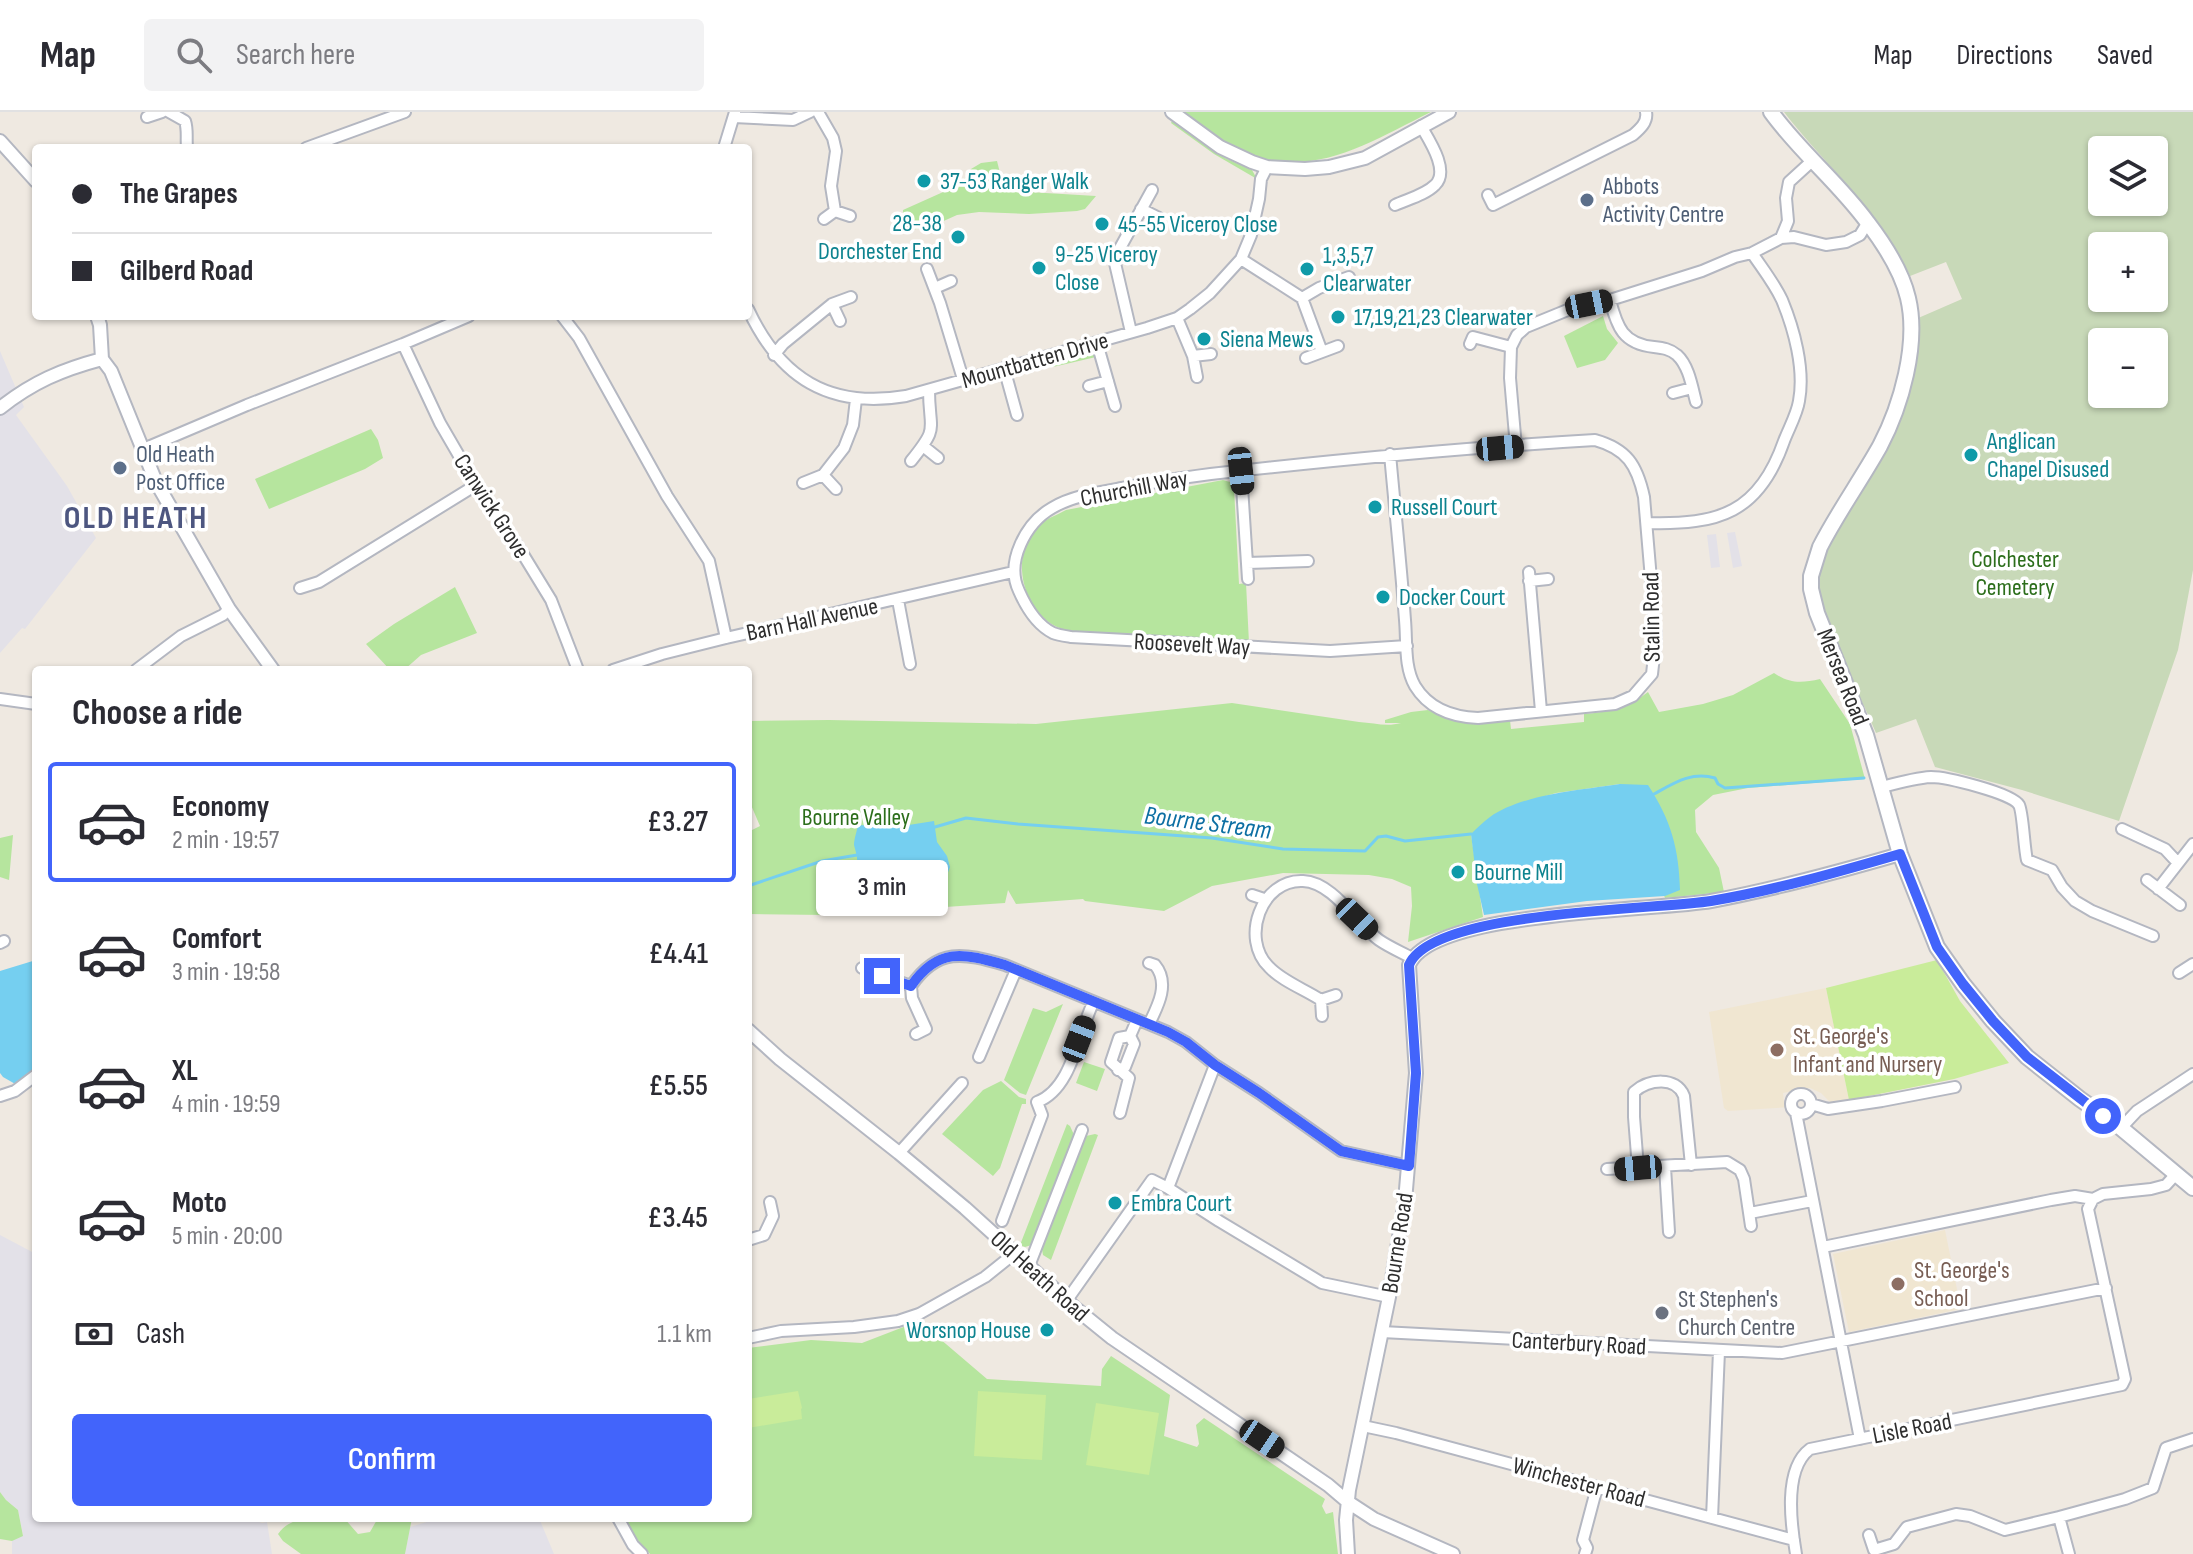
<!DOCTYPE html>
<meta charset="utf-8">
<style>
:root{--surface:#fff;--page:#f2f2f3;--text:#2b2b33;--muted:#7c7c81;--line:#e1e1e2;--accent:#4264fb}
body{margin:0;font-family:"Sofia Sans Condensed",sans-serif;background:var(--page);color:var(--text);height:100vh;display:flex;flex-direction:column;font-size:30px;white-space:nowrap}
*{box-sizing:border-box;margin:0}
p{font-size:26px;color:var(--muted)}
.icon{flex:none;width:44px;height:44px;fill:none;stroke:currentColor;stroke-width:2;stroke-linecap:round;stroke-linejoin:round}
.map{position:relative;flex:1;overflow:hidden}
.sheet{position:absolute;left:32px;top:554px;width:720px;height:856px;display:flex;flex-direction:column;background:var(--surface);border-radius:8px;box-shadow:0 2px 6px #0004}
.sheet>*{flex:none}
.guide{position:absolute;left:32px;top:32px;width:720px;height:176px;border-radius:8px;box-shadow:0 2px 6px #0004;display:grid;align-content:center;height:176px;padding:0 40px;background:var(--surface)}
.tools{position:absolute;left:2088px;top:24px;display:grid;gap:16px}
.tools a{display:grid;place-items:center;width:80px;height:80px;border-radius:8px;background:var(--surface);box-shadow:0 2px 6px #0004;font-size:40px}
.end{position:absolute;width:36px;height:36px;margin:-18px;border:10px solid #4264fb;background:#fff;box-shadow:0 0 0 4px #fff}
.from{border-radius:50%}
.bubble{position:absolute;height:56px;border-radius:8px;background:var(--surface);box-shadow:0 2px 6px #0004;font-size:26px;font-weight:600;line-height:56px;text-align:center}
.car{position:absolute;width:24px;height:48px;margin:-24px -12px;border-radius:10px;box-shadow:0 0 6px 2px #0007;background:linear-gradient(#222 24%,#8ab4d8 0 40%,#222 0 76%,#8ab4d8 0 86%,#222 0)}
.guide b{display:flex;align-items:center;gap:28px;height:76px;font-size:30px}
.guide b+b{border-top:2px solid var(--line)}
.guide i{width:20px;height:20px;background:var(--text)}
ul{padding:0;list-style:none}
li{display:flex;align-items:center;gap:24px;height:120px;margin:0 16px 12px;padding:0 24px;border:4px solid transparent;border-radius:8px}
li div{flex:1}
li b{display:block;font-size:30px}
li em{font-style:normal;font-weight:600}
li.active{border-color:var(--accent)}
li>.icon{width:72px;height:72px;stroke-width:1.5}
h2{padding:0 40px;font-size:36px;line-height:96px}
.pay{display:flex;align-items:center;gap:20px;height:88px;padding:0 40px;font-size:30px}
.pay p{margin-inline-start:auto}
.action{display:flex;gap:16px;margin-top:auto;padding:16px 40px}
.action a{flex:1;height:92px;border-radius:8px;background:var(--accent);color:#fff;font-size:32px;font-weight:600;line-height:92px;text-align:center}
header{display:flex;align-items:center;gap:48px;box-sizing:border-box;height:112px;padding:0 40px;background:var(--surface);border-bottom:2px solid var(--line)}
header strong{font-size:38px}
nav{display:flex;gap:44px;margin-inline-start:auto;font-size:28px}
.search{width:560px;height:72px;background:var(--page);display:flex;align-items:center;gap:20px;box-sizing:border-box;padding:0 28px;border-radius:8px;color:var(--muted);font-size:30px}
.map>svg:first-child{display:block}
.industrial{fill:#e3e1e8}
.education{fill:#f0e6d1}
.green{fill:#b6e59e}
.cemetery{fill:#c8d9b8;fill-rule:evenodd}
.pitch{fill:#c9ec9a}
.water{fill:#75cff0}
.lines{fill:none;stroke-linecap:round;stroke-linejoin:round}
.stream{stroke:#75cff0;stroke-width:3}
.minor-casing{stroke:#b4b7c1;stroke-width:14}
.tertiary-casing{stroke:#b4b7c1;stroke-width:16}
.secondary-casing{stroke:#b4b7c1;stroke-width:18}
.minor{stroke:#fff;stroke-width:10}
.tertiary{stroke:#fff;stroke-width:12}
.secondary{stroke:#fff;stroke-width:14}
.route{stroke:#4264fb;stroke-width:10}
.culture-dot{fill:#0f9aa8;stroke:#fff;stroke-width:3}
.service-dot{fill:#5c6f8a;stroke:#fff;stroke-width:3}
.education-dot{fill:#8d6e63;stroke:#fff;stroke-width:3}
.worship-dot{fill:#6b7280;stroke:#fff;stroke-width:3}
.labels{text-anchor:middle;stroke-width:7;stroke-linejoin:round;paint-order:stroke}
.culture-label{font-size:24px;fill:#0d838f;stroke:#fff;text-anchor:start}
.service-label{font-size:24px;fill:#4e5e75;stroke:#fff;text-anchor:start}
.street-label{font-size:24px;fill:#2e2e2e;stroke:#fff}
.park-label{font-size:24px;fill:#2c6e1b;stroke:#fff}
.education-label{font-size:24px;fill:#785e54;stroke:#fff;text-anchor:start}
.worship-label{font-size:24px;fill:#5b616d;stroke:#fff;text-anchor:start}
.water-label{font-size:26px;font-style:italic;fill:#0d6fa3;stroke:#fff}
.district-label{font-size:32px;font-weight:bold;letter-spacing:2px;fill:#4d5680;stroke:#fff}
</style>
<header>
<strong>Map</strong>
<div class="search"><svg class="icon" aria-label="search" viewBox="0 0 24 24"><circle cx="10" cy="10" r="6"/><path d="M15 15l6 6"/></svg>Search here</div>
<nav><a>Map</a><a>Directions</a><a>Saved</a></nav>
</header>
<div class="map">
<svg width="2193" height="1442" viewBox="0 0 2193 1442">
<rect width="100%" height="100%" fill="#efe9e1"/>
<path class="industrial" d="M0,239l24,56 -8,8 51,71 29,52 -71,91 -3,-1 -22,25z
M1735,420l7,34 -9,2 -6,-35z
M1716,422l4,33 -9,1 -4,-33z
M0,1123l36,19v264h211l15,5 5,-1 5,32h-260v-13l11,-6 -5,-25 -12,-10 -6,-8z
M440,1406h99l15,36h-149l5,-27z"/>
<path class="education" d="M1826,876l23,112 -18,3 -10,-10 -11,-5 -9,1 -18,4 1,10h5l1,4 -62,4 -4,-3 -15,-96z
M1945,1118l16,79 -112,23 -16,-78z"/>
<path class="green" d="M1182,0h249c-65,32 -126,73 -198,35 -19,-9 -35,-23 -51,-35z
M1173,7l52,39 27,12 5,9 -43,-25 -43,-31z
M997,49l6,24 7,6 86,5 -11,13 -8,2 -48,3 -50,-2 -22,3 -20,9 -33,8 -1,-22 58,-26 10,-15 10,-6z
M1603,204l4,13 11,14 -13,17 -28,8 -13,-32z
M1089,240l5,1 2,4 -43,10 -1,-5z
M371,317l7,11 5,18 -18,11 -96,40 -14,-30z
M1223,368l7,2 4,6 5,96 7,-1 3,60 -169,-10c-11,-2 -22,-4 -30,-10 -30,-21 -39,-70 -12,-97 7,-7 19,-11 28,-16z
M455,475l22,46 -56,22 -17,15h-14l-24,-26 28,-20z
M1774,561c16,11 28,10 46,6l30,45 15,55 -117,9 -35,7 -18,15 1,22 23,36 5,24 -59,6 -45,-114 -64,9 -35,10 -50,31 12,83 -75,25 4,-36 -1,-19 -19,-8 -23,-4 -86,-2 -71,13 -48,25 -79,-10 -2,-2 -67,5 -8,-14 -3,13 -179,12 -78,-1v-82l12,-6 -12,-28v-77l81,-1 207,4 196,-21 127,19c15,1 28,5 42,1h-16v-3l26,-8 17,-2 23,10 28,3 31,-3 1,9 73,-7v-8c24,-2 44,-6 64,-22l11,20 44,-8 30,-9z
M13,723l-4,45 -9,-3v-39z
M1063,892l-37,91 -6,-2 -16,-13 29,-72 13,4z
M1084,950l21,7 -8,22 -21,-8z
M1001,969l18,16 7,2v5h-4l-22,64 -7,8 -51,-42 41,-44z
M1067,1012l3,2 5,11 -40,107 -10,3 -5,-2z
M1095,1022l3,1 -47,125 -8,-5 -2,-11 45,-108z
M919,1209l68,58 114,7 1,-17 9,-13 59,39 -6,41 33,11 2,-3 -3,-19 8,-7 121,81 -3,7 4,8 7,-2 5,42h-688l-23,-26 -5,-10h126v-170l63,-8 51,3z
M0,1380l6,8 12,10 5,26 -11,5 -12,-2z
M308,1406h36l14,16 12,-2 8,-14h34l-7,36h-104l-18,-13 -5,-7c8,-11 16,-13 30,-16z"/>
<path class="cemetery" d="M1784,0h409v458l-15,80 -59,171 -97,-31 -87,-23 -19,-48 -40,14c-16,-41 -59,-112 -58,-153 0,-10 4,-20 8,-30l57,-95 16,-33 8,-35 9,-68 46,-20 -16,-37 -36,14c-31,-67 -82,-107 -126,-164zM2102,38h52v52h-52zM2102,134h52v52h-52zM2102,230h52v52h-52z"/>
<path class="pitch" d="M1937,848l23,41 49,62 -55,16 -105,21 -23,-112z
M798,1279l4,17 -1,1 1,10 -54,9v-29z
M978,1279l68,4 -4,65 -68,-4z
M1096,1291l63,10 -10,62 -63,-10z"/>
<path class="water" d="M1620,672l28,1c23,35 31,64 32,105l-15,6 -78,5 -103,14 -7,-31 -6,-50c6,-6 12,-12 19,-17 32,-23 92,-27 130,-33z
M934,709l3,21 10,14 3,11 -3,8 -13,9 -18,3 -26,-4c-26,23 -31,-2 -33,-25 0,-4 -2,-8 -3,-13 0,-6 3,-14 4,-20l38,2z
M36,848v110l-19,15 -14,-8 -3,-4v-102z"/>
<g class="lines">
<path class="stream" d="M1654,682c20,-11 38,-23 61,-16l3,6 7,4 139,-10
M935,715l31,-9 52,6 194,14 71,11 82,2 13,-14 8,-1 19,5 66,-7
M748,774l74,-25 35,-6"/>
<g class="minor-casing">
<path id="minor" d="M169,0l16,9c3,9 1,17 2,27
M818,0l15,26 3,13 -5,35 4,25 15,5
M147,5l15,-5
M734,5l59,3 17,-8
M306,36l99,-36
M724,36l11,-36
M1488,83l5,10 140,-70c7,-6 15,-13 13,-23
M1395,93c13,-6 30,-10 40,-20 15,-14 -6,-45 -14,-59
M1141,97l18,9
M824,107l11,-8
M1781,126l7,-17 -2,-23 3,-16 23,-21
M1241,147l61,39 20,54
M927,157l13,34 23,76
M935,176l16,-7
M1302,186l17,-10 30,-11
M1610,188c7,27 13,44 44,47 9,1 16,2 23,8 12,11 15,32 19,47
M832,192l8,17
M748,197c32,69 81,100 158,87l241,-68 30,-10 13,-9 20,-16 31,-34 10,-24 8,-36 2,-20 6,-12
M562,204l17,22 88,158 42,65 17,77
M1177,206l16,38 4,21
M1131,220l-17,-73 38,-69
M1097,231l18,63
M403,232l37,79 36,62 45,66 30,49 27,70
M1470,232l3,-7 38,10
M774,243l9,-11 49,-40 19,-7
M1193,244l18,-2
M1306,246l32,-12
M1004,256l13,47
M1089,274l19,-5
M1673,281l19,-5
M923,334l15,12
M1516,335l-6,-69 1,-31 6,-12 9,-8 49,-20 35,-7 92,-29 33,-14 17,-4 29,-15 13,-1 32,8 20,-3 14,-7 8,-13
M141,338l106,-45 156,-61 66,-28
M1390,342c5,56 11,111 15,166 2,22 -1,47 10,66 14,23 37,31 63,32l137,-14 18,-8 19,-22 4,-36 -12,-141c-7,-32 -17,-48 -49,-57 -120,7 -239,18 -358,31 -39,4 -77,10 -115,17 -23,4 -50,8 -70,20 -26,15 -47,54 -33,83 7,16 18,34 34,42 5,2 12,3 18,4l259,14 77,-5
M911,349c29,-36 18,-29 18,-71
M1241,359l7,108
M823,363l13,14
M803,371l20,-8 21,-27 9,-23 3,-26
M1647,411c72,2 112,-10 137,-82 5,-13 13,-27 15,-40 6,-32 -5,-72 -17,-101 -8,-17 -20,-32 -30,-47
M1247,451l61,-2
M1529,460l12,139
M1529,469l19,-2
M300,476l19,-6 157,-97
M898,488l12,64
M136,558l45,-34 42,-21 6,-6
M613,558l49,-16 64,-16 287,-66
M0,587l36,5
M1882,675c15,-4 33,-9 49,-10 15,0 81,16 88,28 4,7 5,43 8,55l25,10 10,17 13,14 17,10 61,25
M2122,717l43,20 13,14
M2147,768l33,25
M2158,777l35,-45
M1252,783l12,4
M0,831l4,-2
M1149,851l6,2c15,18 3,41 -6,59
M862,856l49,18
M2179,861l14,-9
M1336,883l-15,5c-17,-11 -39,-19 -52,-33 -29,-28 -8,-88 34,-86 30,1 54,43 76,59 10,7 22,12 33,18
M1321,888l1,16
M916,922l10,-5 -14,-31 -1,-12c27,-39 52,-33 94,-21l163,67 18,10 29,23 44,28 82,58 68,15
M979,945l37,-87
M1118,958l7,-3 9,-23 -4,-8
M1791 992a10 10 0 1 1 20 0a10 10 0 1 1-20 0Z
M0,984l15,-5 21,-16
M1811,992l17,5 54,-8 73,-14
M1120,1001l9,-35 -18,-16 8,-24 11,-2 7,-16
M1796,1001l64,326
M2121,1016l16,-17 56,-37
M899,1041l63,-70
M1665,1055l4,65
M1638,1056l-4,-51v-25c15,-13 42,-16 50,4l7,69
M1607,1057l120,-7 13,8 4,9 7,47
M1168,1076l51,33 103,62 67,14
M1750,1101l62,-12
M1002,1109l40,-106 -5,-13c35,-13 41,-68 56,-99
M748,1128l16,-5 9,-19 -3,-14
M1823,1135l228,-47 24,-4 18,3 10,-5 48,-5 15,-4 10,-11
M1029,1154l53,-136
M1067,1188l85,-120 16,8 47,-123
M1382,1220l400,21 324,-65
M748,1226l33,-7 73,-4 44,-6 21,-7 66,-37 30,-24
M1363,1314l33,7 398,107
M618,1406l15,27 9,9
M1712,1406l7,-167
M1869,1423l5,15 20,-6 13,-17 49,-13 14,2 35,14 54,-13
M1585,1442l2,-6 -4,-8 14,-53
M1796,1442c-5,-29 -13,-85 14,-105l312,-64 3,-6 -37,-170 5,-10
M2069,1442l-10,-37 66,-18 28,-11 13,-40 27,-9"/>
</g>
<g class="tertiary-casing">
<path id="tertiary" d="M1172,0l48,35 32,15 15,5 38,2 24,-2 36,-9 84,-46
M0,29l36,40
M97,204l3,9 2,34 9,12 45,111 73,127 44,61
M0,296c33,-26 61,-38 102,-49
M748,918l32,29 119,94 66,55 110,100 37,30 216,147 20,17 26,17 79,35
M1348,1442l-2,-34 3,-30 40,-193 16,-96 11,-128 -7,-108c23,-55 246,-54 302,-64 65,-12 127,-29 189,-47"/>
</g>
<g class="secondary-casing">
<path id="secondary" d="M1771,0c29,40 68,71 97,111 16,21 34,49 40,75 11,46 -7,108 -28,148 -19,34 -42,66 -60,101l-9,29v13l6,24 49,122 34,119 37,93 26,37 30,37 34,36 53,42 41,29 72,60"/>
</g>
<use href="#minor" class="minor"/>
<use href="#tertiary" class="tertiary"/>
<use href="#secondary" class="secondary"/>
</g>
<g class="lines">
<path class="route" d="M882,864l29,10c27,-39 52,-33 94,-21l163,67 18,10 29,23 44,28 82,58 68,15 7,-93 -7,-108c23,-55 246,-55 302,-64 65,-11 127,-29 189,-47l37,93 26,37 30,37 34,36 76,59"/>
</g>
<g class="culture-dot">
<circle cx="924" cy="69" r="8"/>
<circle cx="1102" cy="112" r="8"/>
<circle cx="958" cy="125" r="8"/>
<circle cx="1039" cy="156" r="8"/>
<circle cx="1307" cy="157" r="8"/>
<circle cx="1338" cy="205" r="8"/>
<circle cx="1204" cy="227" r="8"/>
<circle cx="1971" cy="343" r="8"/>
<circle cx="1375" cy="395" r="8"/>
<circle cx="1383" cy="485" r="8"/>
<circle cx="1458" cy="760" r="8"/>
<circle cx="1115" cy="1091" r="8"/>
<circle cx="1047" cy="1218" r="8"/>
</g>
<g class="service-dot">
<circle cx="1587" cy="88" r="8"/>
<circle cx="120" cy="356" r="8"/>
</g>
<g class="education-dot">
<circle cx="1777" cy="938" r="8"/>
<circle cx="1898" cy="1172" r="8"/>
</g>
<circle class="worship-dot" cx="1662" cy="1201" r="8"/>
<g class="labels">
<g class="culture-label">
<text x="940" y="77">37-53 Ranger Walk</text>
<text x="942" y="119" text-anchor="end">28-38<tspan x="942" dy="28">Dorchester End</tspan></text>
<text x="1118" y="120">45-55 Viceroy Close</text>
<text x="1055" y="150">9-25 Viceroy<tspan x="1055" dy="28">Close</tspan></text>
<text x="1323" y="151">1,3,5,7<tspan x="1323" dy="28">Clearwater</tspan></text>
<text x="1354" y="213">17,19,21,23 Clearwater</text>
<text x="1220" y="235">Siena Mews</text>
<text x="1987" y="337">Anglican<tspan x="1987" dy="28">Chapel Disused</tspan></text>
<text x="1391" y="403">Russell Court</text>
<text x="1399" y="493">Docker Court</text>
<text x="1474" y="768">Bourne Mill</text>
<text x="1131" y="1099">Embra Court</text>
<text x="1031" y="1226" text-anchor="end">Worsnop House</text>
</g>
<g class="service-label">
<text x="1603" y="82">Abbots<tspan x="1603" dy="28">Activity Centre</tspan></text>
<text x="136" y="350">Old Heath<tspan x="136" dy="28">Post Office</tspan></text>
</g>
<g class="street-label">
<text transform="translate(1035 248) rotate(-16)" y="8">Mountbatten Drive</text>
<text transform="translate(1134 376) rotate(-11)" y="8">Churchill Way</text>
<text transform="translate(492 394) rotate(57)" y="8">Canwick Grove</text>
<text transform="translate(1651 505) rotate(-91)" y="8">Stalin Road</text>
<text transform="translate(812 507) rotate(-12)" y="8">Barn Hall Avenue</text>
<text transform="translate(1192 532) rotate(3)" y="8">Roosevelt Way</text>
<text transform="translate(1843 565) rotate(68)" y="8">Mersea Road</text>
<text transform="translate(1397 1131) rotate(-81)" y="8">Bourne Road</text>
<text transform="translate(1040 1164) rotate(42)" y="8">Old Heath Road</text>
<text transform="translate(1579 1231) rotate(3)" y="8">Canterbury Road</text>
<text transform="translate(1912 1316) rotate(-11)" y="8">Lisle Road</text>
<text transform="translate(1579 1370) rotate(15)" y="8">Winchester Road</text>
</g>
<g class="park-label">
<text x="2015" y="455">Colchester<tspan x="2015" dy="28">Cemetery</tspan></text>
<text x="856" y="713">Bourne Valley</text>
</g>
<g class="education-label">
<text x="1793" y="932">St. George's<tspan x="1793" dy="28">Infant and Nursery</tspan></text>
<text x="1914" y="1166">St. George's<tspan x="1914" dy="28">School</tspan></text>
</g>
<g class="worship-label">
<text x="1678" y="1195">St Stephen's<tspan x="1678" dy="28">Church Centre</tspan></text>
</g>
<g class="water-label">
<text transform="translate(1208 710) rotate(7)" y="9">Bourne Stream</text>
</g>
<g class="district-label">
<text x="136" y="416">OLD HEATH</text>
</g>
</g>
</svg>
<div class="tools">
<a><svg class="icon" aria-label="layers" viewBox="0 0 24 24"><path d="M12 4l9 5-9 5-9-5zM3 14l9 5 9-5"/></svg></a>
<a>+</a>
<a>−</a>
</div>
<i class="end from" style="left:2103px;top:1004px"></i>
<i class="end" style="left:882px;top:864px"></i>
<div class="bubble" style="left:816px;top:748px;width:132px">3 min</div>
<i class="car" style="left:1589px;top:192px;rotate:79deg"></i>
<i class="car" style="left:1500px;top:336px;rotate:85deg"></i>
<i class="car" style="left:1241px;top:359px;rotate:174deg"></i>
<i class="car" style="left:1357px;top:807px;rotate:134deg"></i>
<i class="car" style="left:1079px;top:927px;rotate:21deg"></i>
<i class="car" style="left:1638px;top:1056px;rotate:265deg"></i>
<i class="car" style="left:1262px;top:1327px;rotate:124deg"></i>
<div class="guide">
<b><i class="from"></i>The Grapes</b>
<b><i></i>Gilberd Road</b>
</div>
<section class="sheet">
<h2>Choose a ride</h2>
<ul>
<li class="active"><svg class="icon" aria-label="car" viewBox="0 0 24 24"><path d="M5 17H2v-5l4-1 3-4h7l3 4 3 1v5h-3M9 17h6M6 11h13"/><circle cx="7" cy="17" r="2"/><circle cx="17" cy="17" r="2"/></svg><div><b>Economy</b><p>2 min · 19:57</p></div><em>£3.27</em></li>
<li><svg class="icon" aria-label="car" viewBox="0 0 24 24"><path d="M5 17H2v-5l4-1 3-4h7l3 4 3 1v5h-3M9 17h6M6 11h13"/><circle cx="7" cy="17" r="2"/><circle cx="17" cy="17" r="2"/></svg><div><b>Comfort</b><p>3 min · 19:58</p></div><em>£4.41</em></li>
<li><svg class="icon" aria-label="car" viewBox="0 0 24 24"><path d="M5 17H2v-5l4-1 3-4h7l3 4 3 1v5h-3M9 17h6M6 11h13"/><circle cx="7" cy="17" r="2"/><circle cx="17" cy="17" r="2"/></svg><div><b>XL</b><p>4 min · 19:59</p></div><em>£5.55</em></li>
<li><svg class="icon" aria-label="car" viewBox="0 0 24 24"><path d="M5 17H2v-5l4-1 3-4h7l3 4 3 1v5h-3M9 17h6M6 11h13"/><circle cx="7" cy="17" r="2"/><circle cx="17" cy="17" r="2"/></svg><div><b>Moto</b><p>5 min · 20:00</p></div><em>£3.45</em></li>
</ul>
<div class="pay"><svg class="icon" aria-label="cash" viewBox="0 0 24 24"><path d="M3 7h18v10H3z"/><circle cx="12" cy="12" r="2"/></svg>Cash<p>1.1 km</p></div>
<div class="action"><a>Confirm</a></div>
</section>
</div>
